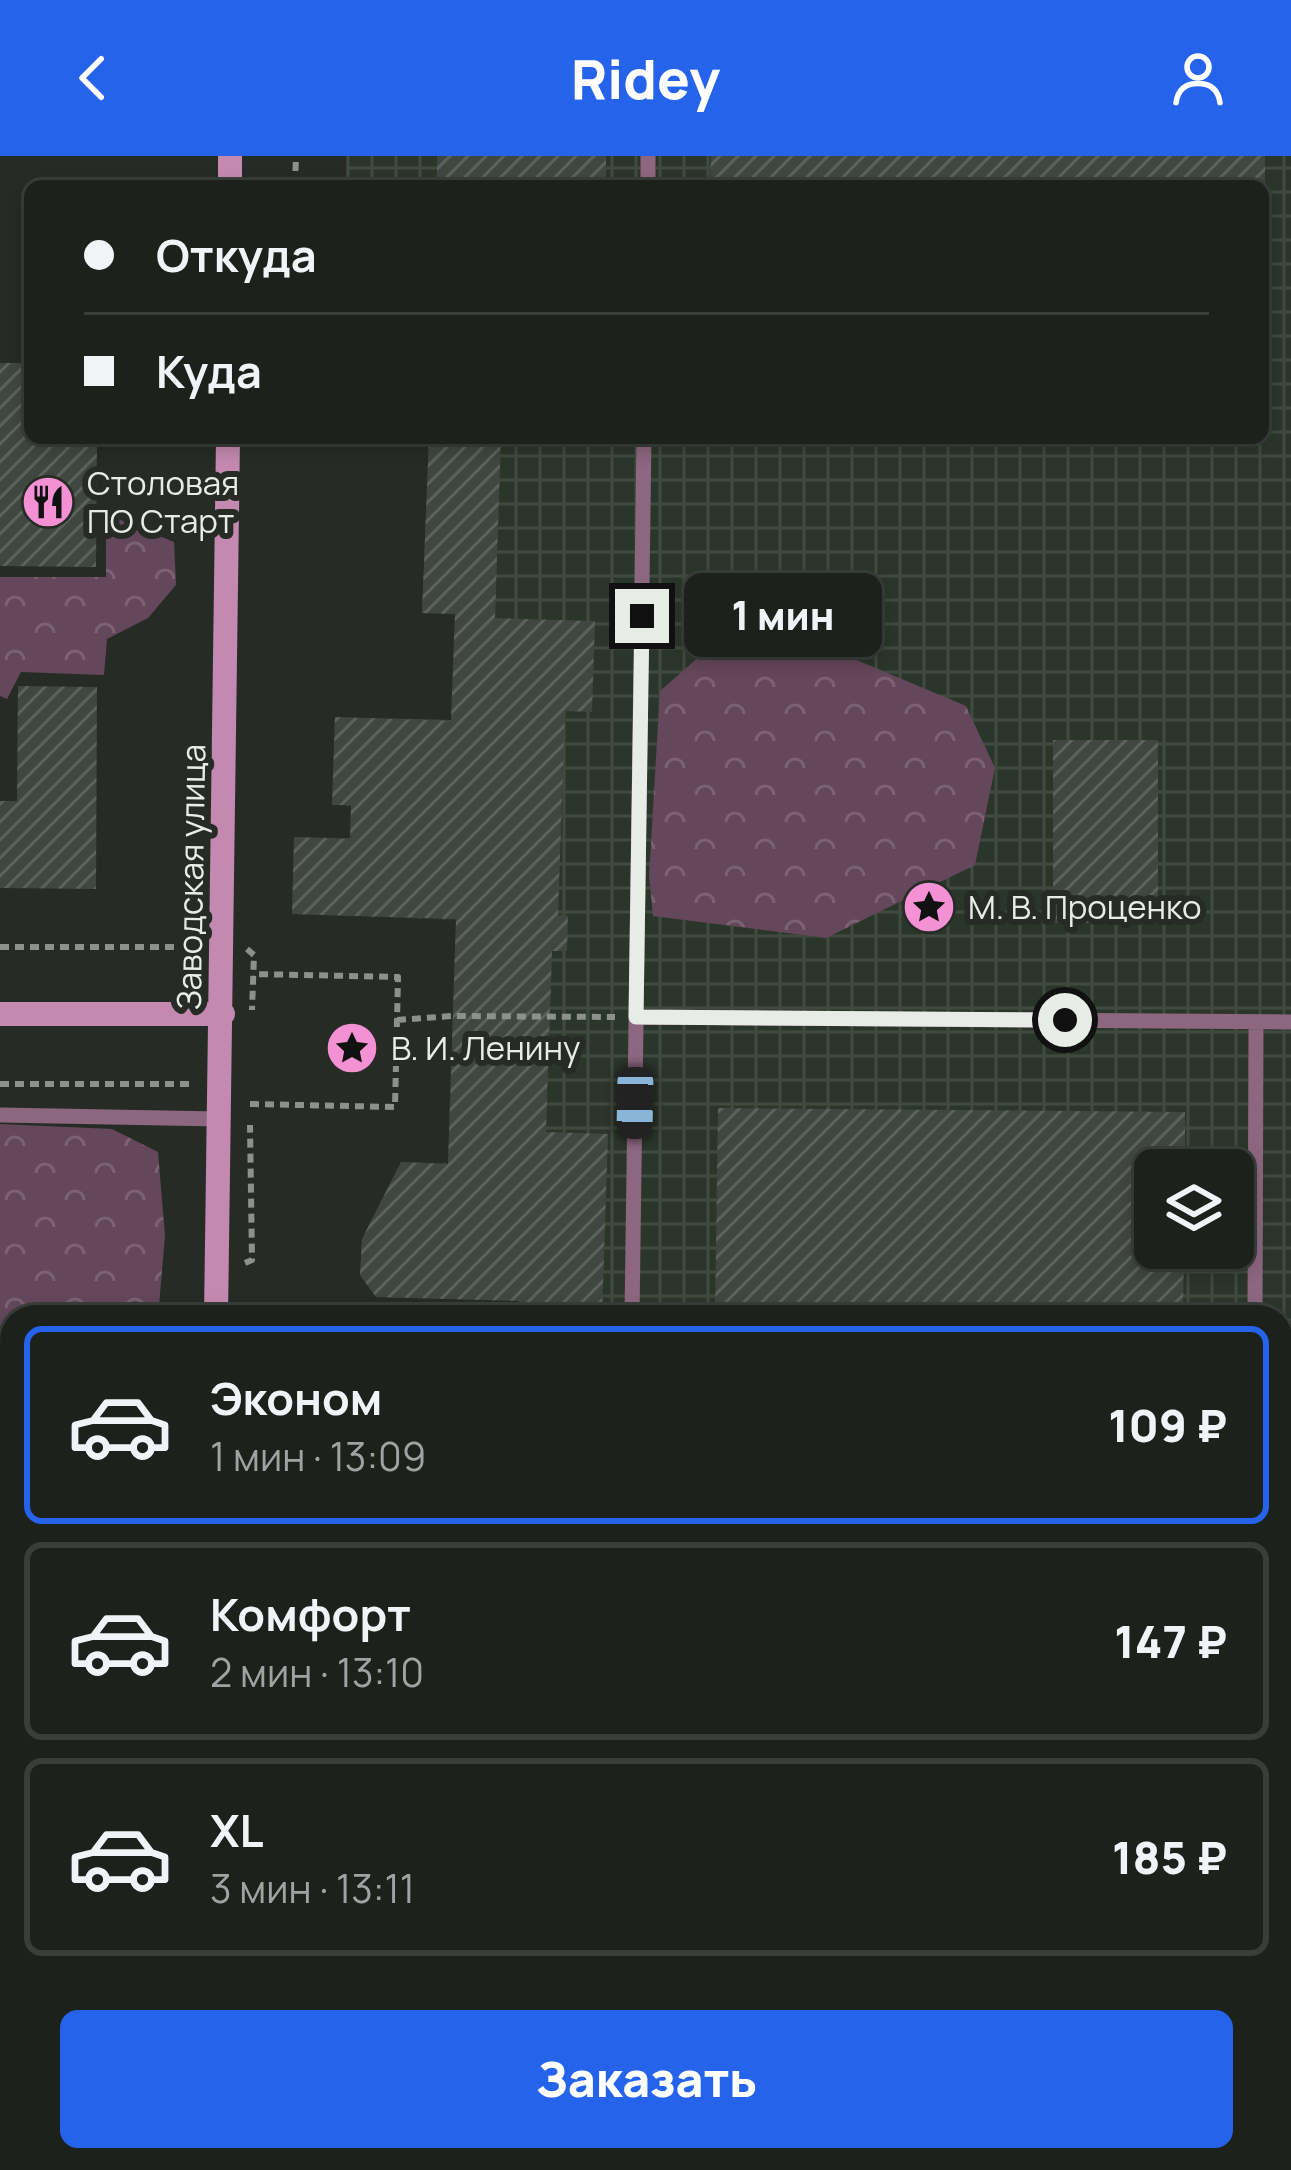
<!DOCTYPE html>
<html lang="ru">
<meta charset="utf-8">
<style>
:root{--surface:#1c211c;--page:#252925;--text:#f1f3f6;--muted:#a0a3a3;--line:#3a3e3b;--accent:#2563eb}
body{margin:0;font-family:Manrope,sans-serif;background:var(--page);color:var(--text);height:100vh;display:flex;flex-direction:column;font-size:45px;white-space:nowrap}
*{box-sizing:border-box;margin:0}
p{font-size:39px;color:var(--muted)}
.icon{flex:none;width:66px;height:66px;fill:none;stroke:currentColor;stroke-width:2;stroke-linecap:round;stroke-linejoin:round}
.map{position:relative;flex:1;overflow:hidden}
.details{position:absolute;left:0px;top:1149px;width:1293px;height:867px;display:flex;flex-direction:column;background:var(--surface);border-radius:36px 36px 0 0;box-shadow:0 6px 18px #0003,0 0 0 3px var(--line)}
.details>*{flex:none}
.banner{position:absolute;left:24px;top:24px;width:1245px;height:264px;border-radius:18px;box-shadow:0 6px 18px #0003,0 0 0 3px var(--line);display:grid;align-content:center;height:264px;padding:0 60px;background:var(--surface)}
.controls{position:absolute;left:1134px;top:993px;display:grid;gap:24px}
.controls a{display:grid;place-items:center;width:120px;height:120px;border-radius:18px;background:var(--surface);box-shadow:0 6px 18px #0003,0 0 0 3px var(--line);font-size:60px}
.end{position:absolute;width:54px;height:54px;margin:-27px;border:15px solid #e8ece7;background:#111;box-shadow:0 0 0 6px #111}
.from{border-radius:50%}
.bubble{position:absolute;height:84px;border-radius:18px;background:var(--surface);box-shadow:0 6px 18px #0003,0 0 0 3px var(--line);font-size:39px;font-weight:800;line-height:84px;text-align:center}
.car{position:absolute;width:36px;height:72px;margin:-36px -18px;border-radius:15px;box-shadow:0 0 9px 3px #0007;background:linear-gradient(#222 24%,#8ab4d8 0 40%,#222 0 76%,#8ab4d8 0 86%,#222 0)}
.banner b{display:flex;align-items:center;gap:42px;height:114px;font-size:45px}
.banner b+b{border-top:3px solid var(--line)}
.banner i{width:30px;height:30px;background:var(--text)}
ul{padding:21px 0 0;list-style:none}
li{display:flex;align-items:center;gap:36px;height:198px;margin:0 24px 18px;padding:0 36px;border:6px solid var(--line);border-radius:18px}
li div{flex:1}
li b{display:block;font-size:45px}
li em{font-style:normal;font-weight:800}
li.active{border-color:var(--accent)}
li>.icon{width:108px;height:108px;stroke-width:1.5}
.cta{display:flex;gap:24px;margin-top:auto;padding:24px 60px}
.cta a{flex:1;height:138px;border-radius:18px;background:var(--accent);color:#fff;font-size:48px;font-weight:800;line-height:138px;text-align:center}
header{display:flex;justify-content:space-between;align-items:center;height:156px;padding:0 60px;background:var(--accent);color:#fff;font-size:54px;font-weight:800}
.map>svg:first-child{display:block}
.industrial{fill:url(#industrial-grid);fill-rule:evenodd}
.forest{fill:url(#forest-crowns)}
.building{fill:url(#building-hatch)}
.lines{fill:none;stroke-linecap:round;stroke-linejoin:round}
.path{stroke:#8c918b;stroke-width:6;stroke-dasharray:9 6;stroke-linecap:butt}
.lane{stroke:#8c677f;stroke-width:15}
.secondary{stroke:#c489b0;stroke-width:24}
.route{stroke:#e8ece7;stroke-width:15}
.labels{text-anchor:middle;stroke-width:12;stroke-linejoin:round;paint-order:stroke}
.poi-label{font-size:33px;fill:#e8ece7;stroke:#262c25;text-anchor:start}
.street-label{font-size:33px;fill:#e8ece7;stroke:#262c25}
</style>
<header><svg class="icon" aria-label="back" viewBox="0 0 24 24"><path d="M15 5l-7 7 7 7"/></svg>Ridey<svg class="icon" aria-label="person" viewBox="0 0 24 24"><circle cx="12" cy="8" r="4"/><path d="M4 21q1-7 8-7t8 7"/></svg></header>
<div class="map">
<svg width="1291" height="2014" viewBox="0 0 1291 2014">
<defs>
<pattern id="industrial-grid" width="8" height="8" patternUnits="userSpaceOnUse" patternTransform="scale(3)"><rect width="8" height="8" fill="#2b362a"/><path d="M0 4h8M4 0v8" fill="none" stroke="#404a3f"/></pattern>
<pattern id="forest-crowns" width="20" height="18" patternUnits="userSpaceOnUse" patternTransform="scale(3)"><rect width="20" height="18" fill="#64475a"/><path d="M2 6a3 3 0 1 1 6 0M12 15a3 3 0 1 1 6 0" fill="none" stroke="#7a6272"/></pattern>
<pattern id="building-hatch" width="6" height="6" patternUnits="userSpaceOnUse" patternTransform="scale(3)"><rect width="6" height="6" fill="#404740"/><path d="M-1 1l2-2M0 6l6-6M5 7l2-2" fill="none" stroke="#5c625c"/></pattern>
</defs>
<rect width="100%" height="100%" fill="#262c25"/>
<path class="industrial" d="M346,0h945v2014h-775v-10h765v-843h-763v-16l-142,-4 -16,-22 2,-36 39,-77 47,1 8,-243 -164,-6 2,-77 56,1 1,-32 -19,-1 3,-88 116,3 4,-106 -33,-1 7,-175h834v-252h-917zM1155,1014h78v78h-78z"/>
<path class="forest" d="M106,358l68,28 2,43 -28,33 -41,21 -3,36 -83,-3 -14,27 -7,-3v-119h106z
M717,485l130,15 119,50 29,62 -20,97 -149,73 -173,-22 -4,-40 11,-185z
M0,968l112,5 46,23 7,84 -7,81h-146v159l-12,-7z
M644,2004h546l11,10h-558z"/>
<path class="building" d="M437,0h169v30h-169z
M711,0h554v30h-555z
M0,207h30v75h67l-1,129 -96,-1z
M429,282h72l-6,180 100,3 -3,91 -27,-1 -7,204 10,1 -1,35h-15l-6,181 62,2 -6,183h-84v-16l-142,-4 -16,-22 2,-36 39,-77 47,2 8,-245 -164,-5 2,-77 56,2 1,-34h-19l3,-88 116,4 4,-107 -33,-1z
M18,530l79,1 -1,202 -96,-1v-87h17z
M1053,584h105v183h-105z
M718,952l467,4v58h-30v78h29l-1,69h-468z"/>
<g class="lines">
<path class="path" d="M295,30l1,-30
M0,791h198
M247,793l7,6 -2,55
M397,864l55,-4 163,1
M0,928h192
M250,948l145,3 3,-130 -145,-3
M245,1107l7,-3 -2,-135"/>
<path class="lane" d="M648,30v-30
M636,861l655,5
M0,959l220,4
M632,1161l12,-879
M1255,1161l1,-295
M0,1339l12,7
M1281,1731l10,-1
M1252,2014v-10"/>
<path class="secondary" d="M230,30v-30
M0,858h223
M216,1161l12,-879
M206,2004v10"/>
</g>
<g class="lines">
<path class="route" d="M642,460l-6,401 429,3"/>
</g>
<defs>
<g id="restaurant-disc" transform="scale(2.7)"><circle r="9.5" fill="#f491d4" stroke="#262c25"/><path d="M-5-6h1v4h1v-4h1v4h1v-4h1v5L-1.5 .5V6h-2V.5L-5-1ZM5-6V6H3V1.5H1.5Q1.5-4 5-6Z" fill="#111"/></g>
<g id="sight-disc" transform="scale(2.7)"><circle r="9.5" fill="#f491d4" stroke="#262c25"/><path d="M0-6L1.8-2.2L6-1.7L2.9 1.2L3.7 5.4L0 3.3L-3.7 5.4L-2.9 1.2L-6-1.7L-1.8-2.2Z" fill="#111"/></g>
</defs>
<g fill-rule="evenodd">
<use href="#restaurant-disc" x="48" y="346"/>
<use href="#sight-disc" x="929" y="751"/>
<use href="#sight-disc" x="352" y="892"/>
</g>
<g class="labels">
<g class="poi-label">
<text x="87" y="339">Столовая<tspan x="87" dy="38">ПО Старт</tspan></text>
<text x="968" y="763">М. В. Проценко</text>
<text x="391" y="904">В. И. Ленину</text>
</g>
<g class="street-label">
<text transform="translate(191 721) rotate(-89)" y="12">Заводская улица</text>
</g>
</g>
</svg>
<div class="controls">
<a><svg class="icon" aria-label="layers" viewBox="0 0 24 24"><path d="M12 4l9 5-9 5-9-5zM3 14l9 5 9-5"/></svg></a>
</div>
<i class="end from" style="left:1065px;top:864px"></i>
<i class="end" style="left:642px;top:460px"></i>
<div class="bubble" style="left:684px;top:417px;width:198px">1 мин</div>
<i class="car" style="left:635px;top:947px;rotate:181deg"></i>
<div class="banner">
<b><i class="from"></i>Откуда</b>
<b><i></i>Куда</b>
</div>
<section class="details">
<ul>
<li class="active"><svg class="icon" aria-label="car" viewBox="0 0 24 24"><path d="M5 17H2v-5l4-1 3-4h7l3 4 3 1v5h-3M9 17h6M6 11h13"/><circle cx="7" cy="17" r="2"/><circle cx="17" cy="17" r="2"/></svg><div><b>Эконом</b><p>1 мин · 13:09</p></div><em>109 ₽</em></li>
<li><svg class="icon" aria-label="car" viewBox="0 0 24 24"><path d="M5 17H2v-5l4-1 3-4h7l3 4 3 1v5h-3M9 17h6M6 11h13"/><circle cx="7" cy="17" r="2"/><circle cx="17" cy="17" r="2"/></svg><div><b>Комфорт</b><p>2 мин · 13:10</p></div><em>147 ₽</em></li>
<li><svg class="icon" aria-label="car" viewBox="0 0 24 24"><path d="M5 17H2v-5l4-1 3-4h7l3 4 3 1v5h-3M9 17h6M6 11h13"/><circle cx="7" cy="17" r="2"/><circle cx="17" cy="17" r="2"/></svg><div><b>XL</b><p>3 мин · 13:11</p></div><em>185 ₽</em></li>
</ul>
<div class="cta"><a>Заказать</a></div>
</section>
</div>
